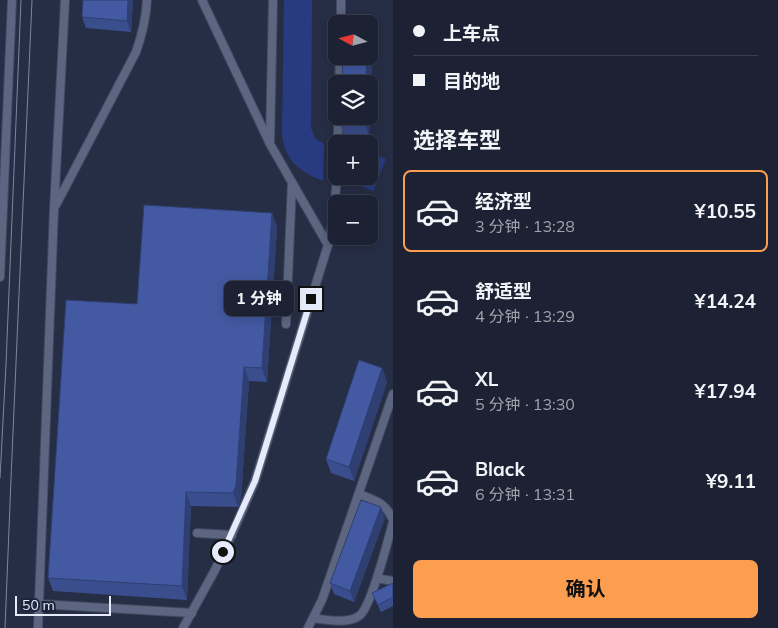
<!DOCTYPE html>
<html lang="zh">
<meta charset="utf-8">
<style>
:root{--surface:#1c2234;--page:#292f40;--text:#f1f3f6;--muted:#a0a4ac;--line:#3a3f4f;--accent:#fb9e50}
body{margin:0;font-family:Mulish,"Noto Sans SC",sans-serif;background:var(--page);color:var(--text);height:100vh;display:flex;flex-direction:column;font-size:19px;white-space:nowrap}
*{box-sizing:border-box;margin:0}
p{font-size:16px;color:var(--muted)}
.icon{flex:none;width:28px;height:28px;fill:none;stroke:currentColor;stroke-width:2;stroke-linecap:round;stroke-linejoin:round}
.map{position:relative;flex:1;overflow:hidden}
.side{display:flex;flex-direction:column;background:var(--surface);width:385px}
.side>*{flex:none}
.guide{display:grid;align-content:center;height:110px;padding:0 20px;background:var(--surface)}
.needle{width:32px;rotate:277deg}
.buttons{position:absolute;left:328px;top:15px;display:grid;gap:10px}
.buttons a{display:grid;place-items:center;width:50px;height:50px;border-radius:8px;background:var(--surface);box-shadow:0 2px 12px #0003,0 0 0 1px var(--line);font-size:25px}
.scale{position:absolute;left:15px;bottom:12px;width:96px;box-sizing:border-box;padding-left:5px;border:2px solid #e5ebfb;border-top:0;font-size:14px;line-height:18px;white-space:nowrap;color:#e5ebfb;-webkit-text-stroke:4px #1c243b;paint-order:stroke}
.end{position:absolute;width:22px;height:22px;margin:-11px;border:6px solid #e5ebfb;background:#111;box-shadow:0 0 0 2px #111}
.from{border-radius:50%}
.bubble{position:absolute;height:35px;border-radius:8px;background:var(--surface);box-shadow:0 2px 12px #0003,0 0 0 1px var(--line);font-size:16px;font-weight:700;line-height:35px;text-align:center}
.guide b{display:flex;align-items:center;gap:18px;height:48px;font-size:19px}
.guide b+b{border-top:1px solid var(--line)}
.guide i{width:12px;height:12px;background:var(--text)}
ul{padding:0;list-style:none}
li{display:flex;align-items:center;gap:15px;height:82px;margin:0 10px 8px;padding:0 10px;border:2px solid transparent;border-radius:8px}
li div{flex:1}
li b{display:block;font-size:19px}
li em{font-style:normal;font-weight:700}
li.current{border-color:var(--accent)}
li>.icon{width:45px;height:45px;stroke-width:1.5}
h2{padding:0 20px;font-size:22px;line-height:60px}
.primary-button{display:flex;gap:10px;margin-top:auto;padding:10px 20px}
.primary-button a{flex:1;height:58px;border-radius:8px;background:var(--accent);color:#111;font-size:20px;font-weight:700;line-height:58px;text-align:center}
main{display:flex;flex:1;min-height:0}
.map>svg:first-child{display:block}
.water{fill:#283b81}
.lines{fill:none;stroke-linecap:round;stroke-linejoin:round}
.lane-casing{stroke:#42495e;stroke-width:10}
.lane{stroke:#5c6681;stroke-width:8}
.tram{stroke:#7f869b;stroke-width:1}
.wall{fill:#3a4d8c}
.shaded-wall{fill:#2f3f72}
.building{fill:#435aa3;stroke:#2f3f72}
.route{stroke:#e5ebfb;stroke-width:6}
</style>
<main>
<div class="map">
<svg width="393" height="628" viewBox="0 0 393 628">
<rect width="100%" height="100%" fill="#262e46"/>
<path class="water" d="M284,0h28l-1,128 4,10 9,6 -1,37c-24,-10 -38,-20 -41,-47z
M369,152l17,7 -13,32 -13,-5 1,-10h8z"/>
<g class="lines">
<g class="lane-casing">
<path id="lane" d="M202,0l68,144 58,101
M341,24v-24
M339,84l1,-28
M270,142l3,-142
M338,144v-28
M56,205l80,-153c6,-17 10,-34 11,-52
M0,277l12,-277
M286,324l6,-141
M359,494c17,7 26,8 34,26
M197,533l35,2
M377,578l16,3
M39,604l153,9
M313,618c13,2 35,6 46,-2 12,-8 29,-76 34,-94
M38,628l16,-419 11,-209
M183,628l32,-58 21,-45 19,-44 73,-236 6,-31 3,-38
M308,628l14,-28 71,-206"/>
</g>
<use href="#lane" class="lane"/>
<path class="tram" d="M0,478l6,-114 15,-364
M5,628c8,-209 18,-419 27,-628"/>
</g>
<path class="wall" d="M133,0l-2,32 -45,-4 -4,-11z
M372,56l-3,80 -25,-1 -4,-11z
M272,213l5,14 -10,155 -18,-1 -8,118 -3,8 -47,-1 -4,94 -134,-9 -5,-13z
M382,368l5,14 -33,99 -23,-8 -5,-14z
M385,518l-31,84 -20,-8 -4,-11z
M393,583v23l-12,6 -9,-19z"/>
<path class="shaded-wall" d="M128,0h5l-2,32 -4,-11z
M369,48l3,8 -3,80 -4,-11v-9h4v-32h-3l1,-28h2z
M272,213l5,14 -10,155 -5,-14z
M244,367l5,14 -8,118 -3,8 -5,-14z
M382,368l5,14 -33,99 -5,-14z
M186,492l5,14 -4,94 -5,-14z
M381,507l4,11 -31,84 -4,-11z"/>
<path class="building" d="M83,0h45l-1,21 -45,-4z
M343,56h24l-1,28h-24z
M340,116h25v9l-25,-1z
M144,205l128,8 -10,155 -18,-1 -8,118 -3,8 -47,-1 -4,94 -134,-8 18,-278 71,4z
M359,360l23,8 -33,99 -23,-8z
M361,500l20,7 -31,84 -20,-8z
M393,583v14l-15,8 -6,-12z"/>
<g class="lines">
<path class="route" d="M223,552l32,-71 56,-182"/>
</g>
</svg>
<div class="buttons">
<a><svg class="needle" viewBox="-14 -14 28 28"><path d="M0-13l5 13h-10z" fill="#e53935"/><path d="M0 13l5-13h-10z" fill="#a0a4ac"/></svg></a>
<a><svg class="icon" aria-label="layers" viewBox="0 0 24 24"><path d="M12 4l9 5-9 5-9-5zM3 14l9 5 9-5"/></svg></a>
<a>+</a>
<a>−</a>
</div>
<div class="scale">50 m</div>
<i class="end from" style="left:223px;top:552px"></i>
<i class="end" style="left:311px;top:299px"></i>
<div class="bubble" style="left:224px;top:281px;width:70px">1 分钟</div>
</div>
<section class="side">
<div class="guide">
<b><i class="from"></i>上车点</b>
<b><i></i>目的地</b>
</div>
<h2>选择车型</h2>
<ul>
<li class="current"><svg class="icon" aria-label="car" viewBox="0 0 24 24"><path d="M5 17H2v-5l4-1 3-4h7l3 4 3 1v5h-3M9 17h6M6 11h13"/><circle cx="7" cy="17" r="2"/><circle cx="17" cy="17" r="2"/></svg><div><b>经济型</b><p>3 分钟 · 13:28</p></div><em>¥10.55</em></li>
<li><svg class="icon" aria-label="car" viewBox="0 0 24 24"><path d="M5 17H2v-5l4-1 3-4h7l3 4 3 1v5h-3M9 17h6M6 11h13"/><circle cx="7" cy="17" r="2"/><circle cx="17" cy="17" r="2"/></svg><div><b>舒适型</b><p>4 分钟 · 13:29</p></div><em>¥14.24</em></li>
<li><svg class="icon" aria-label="car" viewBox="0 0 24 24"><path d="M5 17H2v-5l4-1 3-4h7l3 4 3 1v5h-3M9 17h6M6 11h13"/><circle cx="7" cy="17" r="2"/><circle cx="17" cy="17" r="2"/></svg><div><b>XL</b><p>5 分钟 · 13:30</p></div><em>¥17.94</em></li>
<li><svg class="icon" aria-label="car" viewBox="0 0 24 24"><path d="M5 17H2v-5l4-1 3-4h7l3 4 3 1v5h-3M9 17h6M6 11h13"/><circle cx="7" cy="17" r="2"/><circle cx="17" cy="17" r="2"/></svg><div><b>Black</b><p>6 分钟 · 13:31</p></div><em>¥9.11</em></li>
</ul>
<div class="primary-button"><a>确认</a></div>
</section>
</main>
